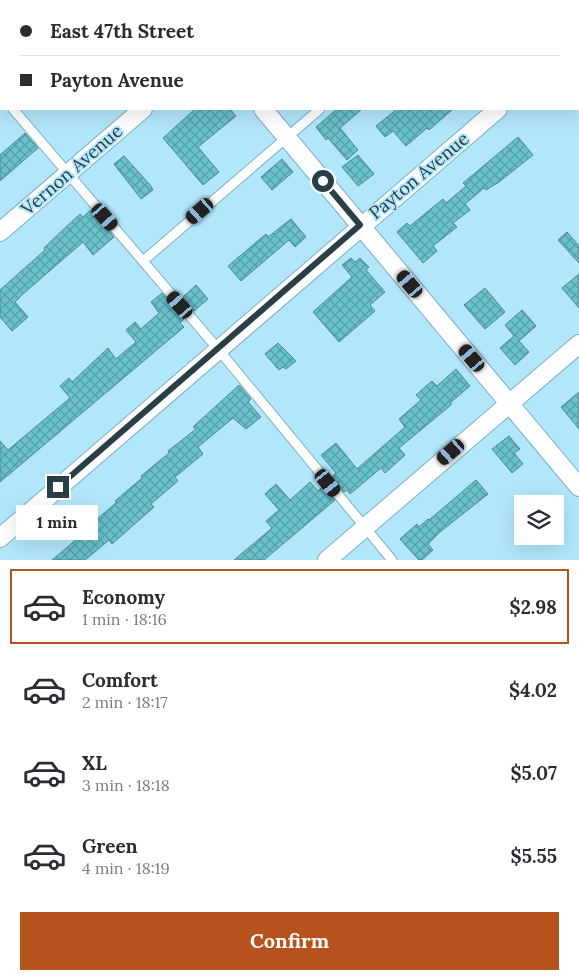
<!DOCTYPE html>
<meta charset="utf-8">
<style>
:root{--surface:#fff;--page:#f7f7f7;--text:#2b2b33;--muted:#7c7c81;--line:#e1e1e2;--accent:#b5521d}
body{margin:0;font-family:Lora,serif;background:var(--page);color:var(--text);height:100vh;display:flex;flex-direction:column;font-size:19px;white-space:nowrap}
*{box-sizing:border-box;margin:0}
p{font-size:16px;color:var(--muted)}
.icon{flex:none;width:28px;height:28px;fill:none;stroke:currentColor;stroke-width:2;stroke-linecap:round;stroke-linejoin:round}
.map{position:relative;height:560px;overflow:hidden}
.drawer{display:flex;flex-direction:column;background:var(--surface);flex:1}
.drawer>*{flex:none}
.hud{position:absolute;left:0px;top:0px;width:580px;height:110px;box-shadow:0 5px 20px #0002;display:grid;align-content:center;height:110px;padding:0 20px;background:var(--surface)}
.tools{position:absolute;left:514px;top:495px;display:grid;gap:10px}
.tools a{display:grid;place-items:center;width:50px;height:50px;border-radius:0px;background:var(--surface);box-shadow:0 5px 20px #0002;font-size:25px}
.end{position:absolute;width:22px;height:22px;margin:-11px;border:6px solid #293e46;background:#fff;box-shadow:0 0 0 2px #fff}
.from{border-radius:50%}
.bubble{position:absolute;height:35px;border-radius:0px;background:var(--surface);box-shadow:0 5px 20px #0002;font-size:16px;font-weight:700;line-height:35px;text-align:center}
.car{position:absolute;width:15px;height:30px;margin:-15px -8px;border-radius:6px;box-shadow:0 0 4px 1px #0007;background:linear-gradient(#222 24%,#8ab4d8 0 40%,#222 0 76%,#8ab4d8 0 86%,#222 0)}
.hud b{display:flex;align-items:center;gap:18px;height:48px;font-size:19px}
.hud b+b{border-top:1px solid var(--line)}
.hud i{width:12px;height:12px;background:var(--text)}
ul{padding:9px 0 0;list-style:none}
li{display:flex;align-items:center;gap:15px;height:75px;margin:0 10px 8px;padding:0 10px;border:2px solid transparent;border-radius:0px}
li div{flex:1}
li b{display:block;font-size:19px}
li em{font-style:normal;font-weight:700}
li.selected{border-color:var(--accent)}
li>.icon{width:45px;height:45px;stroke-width:1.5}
.primary-button{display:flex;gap:10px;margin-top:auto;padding:10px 20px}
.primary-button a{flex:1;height:58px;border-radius:0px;background:var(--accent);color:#fff;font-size:20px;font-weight:700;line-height:58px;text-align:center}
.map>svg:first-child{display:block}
.building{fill:url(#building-cross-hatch);stroke:#518a90}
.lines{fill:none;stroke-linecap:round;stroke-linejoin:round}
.service-casing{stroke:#7dafc3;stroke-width:11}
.minor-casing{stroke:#7dafc3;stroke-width:20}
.service{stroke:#fff;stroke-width:9}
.minor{stroke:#fff;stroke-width:18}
.route{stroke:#293e46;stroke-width:6}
.labels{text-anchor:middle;stroke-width:4;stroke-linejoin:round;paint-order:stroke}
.street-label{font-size:18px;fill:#293e46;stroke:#b2e6fb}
</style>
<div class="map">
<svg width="579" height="560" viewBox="0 0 579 560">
<defs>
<pattern id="building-cross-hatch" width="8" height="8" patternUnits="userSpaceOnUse" patternTransform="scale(1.25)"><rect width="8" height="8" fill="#69c1cb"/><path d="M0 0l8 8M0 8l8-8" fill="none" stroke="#569ea7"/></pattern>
</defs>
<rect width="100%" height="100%" fill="#b2e6fb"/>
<path class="building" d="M195,109h35l6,7 -38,31 21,25 -16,13 -40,-47z
M337,109h25l-22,19 18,22 -11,10 -19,-22 -2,2 -10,-13z
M397,109h56l-24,21 -2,-2 -21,18 -13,-15 -8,6 -9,-11z
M25,133l13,15 -38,33v-26z
M518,137l15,18 -34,27 -13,8 -2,-2 -19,16 5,6 -17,13 4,4 -24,19 4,5 -14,12 -26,-31 10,-9 3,3 33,-27 3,4 20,-17 -3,-3z
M358,155l16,19 -16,12 -16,-19z
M124,156l27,30 2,4 -12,9 -27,-35z
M282,159l11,13 -21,18 -11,-13z
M91,210l23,27 -21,18 -10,-13 -60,52 -8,8 13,15 -16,14 -12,-14v-27l45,-40 -1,-2 24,-23 12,-11 3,3z
M291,219l15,18 -11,10 -6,-7 -48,41 -13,-15 38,-32 2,3z
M567,232l12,14v17l-21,-23z
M351,258l4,4 5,-4 9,9 -3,3 19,22 -15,13 5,6 -36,31 -26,-30 39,-35 -10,-12z
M579,274v34l-17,-20z
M196,285l12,14 -14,12 -12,-13z
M485,288l20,24 -20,17 -21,-24z
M162,293l22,26 -4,4 4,4 -184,155v-41l8,9 62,-52 -10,-12 9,-8 3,4 36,-34 8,11 20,-17 -10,-12 9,-8 6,7 18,-16 -8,-11z
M522,310l14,16 -17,15 10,11 -14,13 -15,-17 14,-12 -9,-11z
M278,343l18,18 -10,8 -3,-2 -4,3 -14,-16z
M456,369l14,17 -19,16v3l-52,43 6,7 -20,18 -4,-5 -31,26 -3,-4 -3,2 -12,-15 4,-4 -15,-18 15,-12 21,26 48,-42 -6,-8 22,-19 -5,-5 16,-14 5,5z
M239,385l12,14 -3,3 13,15 -15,12 -13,-11 -35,29 5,7 -28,23 3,4 -27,23 3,3 -42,37 -3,-4 -24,20h-33l39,-33 -1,-2 27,-23 -2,-1 27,-23 -1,-2 28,-23 -1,-2 28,-22 -3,-2z
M579,392v37l-18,-22z
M509,436l11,13 -6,4 9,11 -11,9 -20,-24z
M476,480l12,14 -48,38 -12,12 5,6 -11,10h-3l-19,-21 17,-15 2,3 9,-8 1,1z
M310,482l8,9 5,-5 12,14 -71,60h-30l38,-32 -6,-7 13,-11 -14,-16 11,-10 14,16z"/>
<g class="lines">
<g class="service-casing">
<path id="service" d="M88,1l1,-1
M0,74l1,-1
M0,94l1,1
M13,109l205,240 174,211
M143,261l177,-152"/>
</g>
<g class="minor-casing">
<path id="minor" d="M172,0l1,1
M268,1l1,-1
M263,109l316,378
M0,232l143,-123
M0,538l498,-429
M327,560l252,-216"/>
</g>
<use href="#service" class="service"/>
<use href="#minor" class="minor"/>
</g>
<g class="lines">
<path class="route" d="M58,487l302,-262 -37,-44"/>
</g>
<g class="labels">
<g class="street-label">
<text transform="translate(72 170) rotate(-41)" y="6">Vernon Avenue</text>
<text transform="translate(419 176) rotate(-40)" y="6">Payton Avenue</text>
</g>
</g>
</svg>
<div class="tools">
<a><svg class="icon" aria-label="layers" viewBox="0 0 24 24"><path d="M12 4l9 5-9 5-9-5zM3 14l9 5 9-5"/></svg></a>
</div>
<i class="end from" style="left:323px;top:181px"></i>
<i class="end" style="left:58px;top:487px"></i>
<div class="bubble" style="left:16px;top:505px;width:82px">1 min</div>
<i class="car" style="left:200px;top:211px;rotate:229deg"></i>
<i class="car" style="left:105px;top:217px;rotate:139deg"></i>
<i class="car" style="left:410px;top:284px;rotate:320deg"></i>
<i class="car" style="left:180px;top:305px;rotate:319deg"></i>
<i class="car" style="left:472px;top:358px;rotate:320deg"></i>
<i class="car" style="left:451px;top:452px;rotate:229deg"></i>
<i class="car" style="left:328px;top:483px;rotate:141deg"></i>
<div class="hud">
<b><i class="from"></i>East 47th Street</b>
<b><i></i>Payton Avenue</b>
</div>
</div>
<section class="drawer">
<ul>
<li class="selected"><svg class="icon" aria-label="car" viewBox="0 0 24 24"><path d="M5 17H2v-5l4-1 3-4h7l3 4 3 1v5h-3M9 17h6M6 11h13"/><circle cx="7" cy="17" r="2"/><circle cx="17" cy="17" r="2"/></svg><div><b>Economy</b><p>1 min · 18:16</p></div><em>$2.98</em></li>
<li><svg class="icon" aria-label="car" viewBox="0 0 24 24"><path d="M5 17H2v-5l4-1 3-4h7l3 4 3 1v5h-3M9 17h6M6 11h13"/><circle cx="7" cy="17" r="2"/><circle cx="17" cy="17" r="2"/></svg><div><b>Comfort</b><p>2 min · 18:17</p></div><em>$4.02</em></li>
<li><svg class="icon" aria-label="car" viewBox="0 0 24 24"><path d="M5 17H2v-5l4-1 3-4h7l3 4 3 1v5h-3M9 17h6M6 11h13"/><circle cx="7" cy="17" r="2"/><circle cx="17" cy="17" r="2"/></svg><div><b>XL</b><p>3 min · 18:18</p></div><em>$5.07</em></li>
<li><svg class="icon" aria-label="car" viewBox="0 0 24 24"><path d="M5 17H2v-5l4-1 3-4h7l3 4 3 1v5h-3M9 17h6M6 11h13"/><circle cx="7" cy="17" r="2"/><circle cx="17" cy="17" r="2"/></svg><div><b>Green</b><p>4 min · 18:19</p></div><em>$5.55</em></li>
</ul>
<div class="primary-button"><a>Confirm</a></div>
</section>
